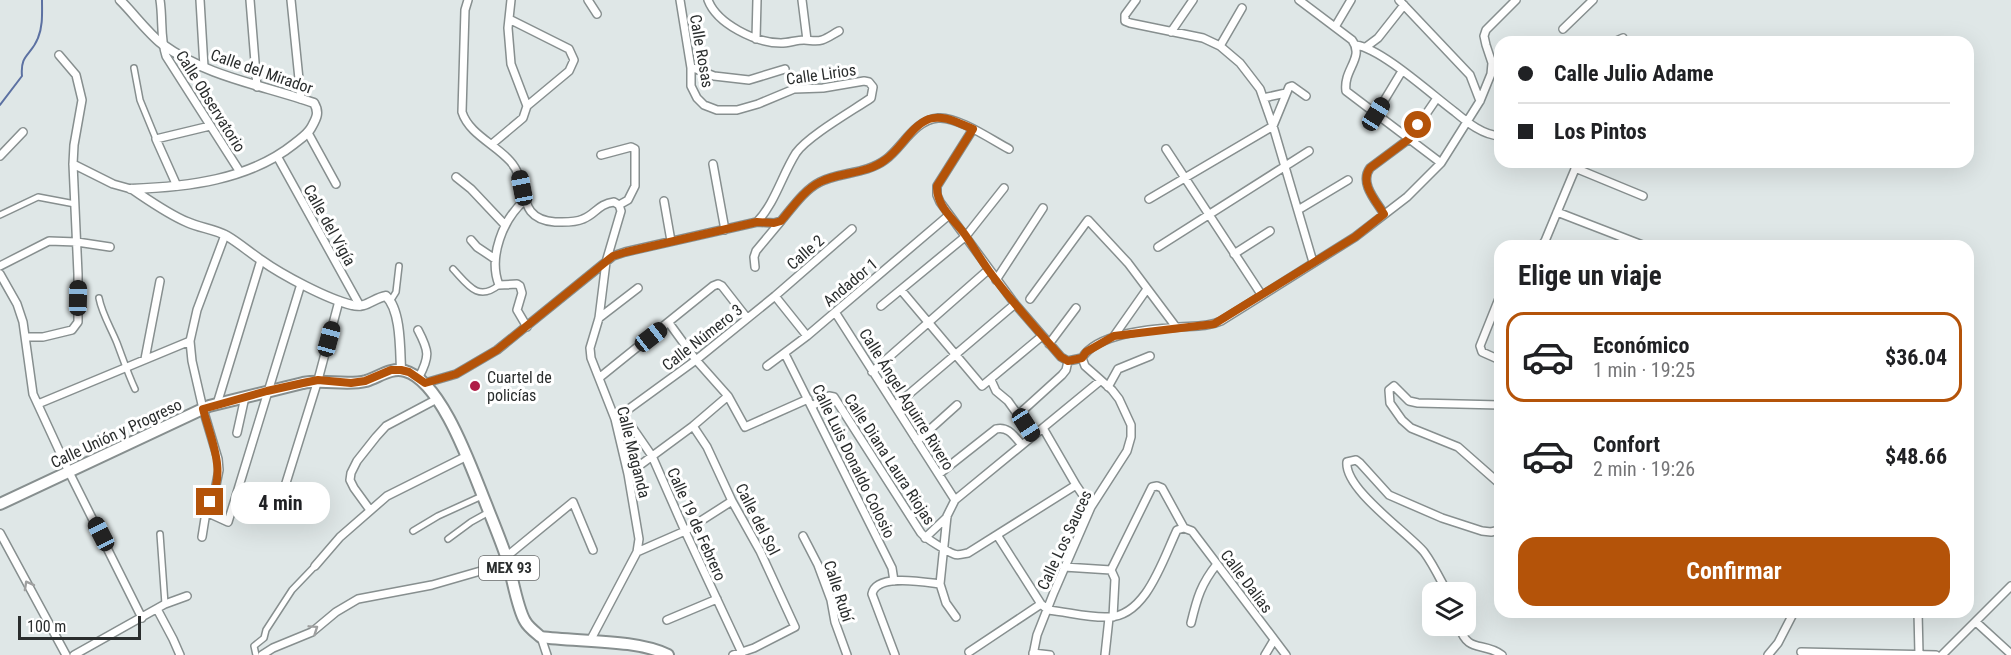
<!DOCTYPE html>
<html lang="es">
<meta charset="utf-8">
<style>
:root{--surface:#fff;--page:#f6f6f6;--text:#202124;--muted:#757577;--line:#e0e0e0;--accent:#b45309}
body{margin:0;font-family:"Roboto Condensed",sans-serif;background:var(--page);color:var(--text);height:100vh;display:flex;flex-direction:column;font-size:22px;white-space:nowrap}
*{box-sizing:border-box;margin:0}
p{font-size:20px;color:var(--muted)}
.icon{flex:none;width:33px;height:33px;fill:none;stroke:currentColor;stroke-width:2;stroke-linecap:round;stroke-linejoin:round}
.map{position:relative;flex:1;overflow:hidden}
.drawer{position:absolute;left:1494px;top:240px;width:480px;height:378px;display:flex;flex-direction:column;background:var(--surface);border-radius:18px;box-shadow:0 6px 24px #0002}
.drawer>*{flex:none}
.top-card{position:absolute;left:1494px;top:36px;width:480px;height:132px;border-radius:18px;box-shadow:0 6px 24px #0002;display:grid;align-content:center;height:132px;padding:0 24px;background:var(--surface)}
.controls{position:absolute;left:1422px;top:582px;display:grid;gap:12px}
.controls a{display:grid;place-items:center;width:54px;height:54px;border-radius:12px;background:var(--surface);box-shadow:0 6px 24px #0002;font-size:30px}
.scale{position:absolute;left:18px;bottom:15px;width:123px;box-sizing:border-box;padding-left:6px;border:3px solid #2a2d2d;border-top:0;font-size:16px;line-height:21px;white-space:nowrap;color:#2a2d2d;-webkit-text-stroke:4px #fff;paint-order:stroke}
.end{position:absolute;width:27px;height:27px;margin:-14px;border:8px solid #b45309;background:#fff;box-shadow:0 0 0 3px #fff}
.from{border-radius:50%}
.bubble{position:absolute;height:42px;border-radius:18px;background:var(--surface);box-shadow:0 6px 24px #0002;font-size:20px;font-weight:700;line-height:42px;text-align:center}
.car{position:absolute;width:18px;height:36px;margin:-18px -9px;border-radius:8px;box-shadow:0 0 4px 2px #0007;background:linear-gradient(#222 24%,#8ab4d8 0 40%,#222 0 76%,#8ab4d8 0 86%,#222 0)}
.top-card b{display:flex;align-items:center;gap:21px;height:57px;font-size:22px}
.top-card b+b{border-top:2px solid var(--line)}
.top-card i{width:15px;height:15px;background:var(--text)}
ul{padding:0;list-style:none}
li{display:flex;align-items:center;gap:18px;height:90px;margin:0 12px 9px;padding:0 12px;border:3px solid transparent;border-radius:18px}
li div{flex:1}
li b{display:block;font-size:22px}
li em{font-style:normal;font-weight:700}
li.current{border-color:var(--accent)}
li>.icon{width:54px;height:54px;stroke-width:1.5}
h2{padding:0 24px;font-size:27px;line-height:72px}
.primary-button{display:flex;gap:12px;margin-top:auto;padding:12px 24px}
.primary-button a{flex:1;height:69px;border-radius:18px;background:var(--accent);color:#fff;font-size:24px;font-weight:700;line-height:69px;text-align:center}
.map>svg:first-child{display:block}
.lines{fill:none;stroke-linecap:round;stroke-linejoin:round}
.stream{stroke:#5c71a2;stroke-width:2}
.pedestrian-casing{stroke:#878f8f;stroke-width:8}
.minor-casing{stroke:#878f8f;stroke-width:10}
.tertiary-casing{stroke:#878f8f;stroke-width:11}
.primary-casing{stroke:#878f8f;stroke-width:14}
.pedestrian{stroke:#fff;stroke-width:5}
.minor{stroke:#fff;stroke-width:7}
.tertiary{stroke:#fff;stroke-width:8}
.primary{stroke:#fff;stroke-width:10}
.oneway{stroke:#9fa0a0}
.route{stroke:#b45309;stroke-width:8}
.poi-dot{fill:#af1d47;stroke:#fff;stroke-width:2}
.labels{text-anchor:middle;stroke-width:6;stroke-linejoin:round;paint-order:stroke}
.shield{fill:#fff;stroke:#6a6c6c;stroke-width:1.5}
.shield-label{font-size:15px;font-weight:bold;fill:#2a2d2d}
.street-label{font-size:16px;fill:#2a2d2d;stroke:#fff}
.poi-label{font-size:16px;fill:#2a2d2d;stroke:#fff;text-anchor:start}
</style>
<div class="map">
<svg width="2011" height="655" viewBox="0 0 2011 655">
<rect width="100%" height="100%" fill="#dfe7e7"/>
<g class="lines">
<path class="stream" d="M0,105l22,-29c-2,-22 9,-20 16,-38 5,-12 4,-25 4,-38"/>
<g class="pedestrian-casing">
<path id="pedestrian" d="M134,68l6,32 16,39
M0,215l38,-18 37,7
M453,269c15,16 25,33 46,16
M99,298c3,16 12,30 18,45 6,16 11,31 18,46
M391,300l5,-8 3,-26
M413,531l25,-15 44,-20
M160,534l5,70
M448,539l23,-17 18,-10
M256,655l-2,-9 10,-8 2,-8 26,-40 23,-24"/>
</g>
<g class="minor-casing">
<path id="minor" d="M160,0c3,19 0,38 6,56l74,116
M200,0l4,67
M250,0l7,87
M291,0l10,99
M468,0l-3,10 -3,102c7,22 33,32 48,49 21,23 4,58 45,61 9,0 19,1 28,-3 13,-5 15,-15 31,-17l5,3 2,6 -15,51 -7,56 -9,30 1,10 24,61 13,55 11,65 -2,13 -47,89
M511,0l-3,28 3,36 16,42
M588,0l9,14
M708,0c9,24 48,43 73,43 8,0 15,-3 23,-3 6,0 12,2 18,0 6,-2 11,-6 17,-9
M802,0l5,40
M1136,0l-11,15v6l5,2 73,15 17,8 20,17 20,26 13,37 40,136
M1299,0l53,40c13,18 -9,29 -6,51l95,72
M1399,0l71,75 10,26
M509,19l60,30 5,11 -5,11 -42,35
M1335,27l16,-27
M1563,29l30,-29
M1171,32l22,-32
M756,39l1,-39
M1614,42l9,-4
M1356,45c26,4 76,50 99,67 13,11 28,23 45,24
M1220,46l22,-38
M1366,47l12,-9 26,-33
M691,67l23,9 35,4 36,-11
M1263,98l23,-5
M1376,114l26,-43
M973,129l-36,57v9l3,7 75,102 46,53 7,4 14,-3
M308,133l28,51
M492,144l31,-26 4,-12
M1166,149l95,145
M601,155l30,-8 4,2v37l-7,14 -9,5
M0,156l23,-24
M277,156l83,150
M73,164l40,20 18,5
M713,164l12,66
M1575,168l68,28
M456,177l15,12 34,36
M177,186l-21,-47 54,-13
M1149,199l124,-73 16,-39 3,-1 14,10
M525,200c-22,19 -37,57 -26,85l18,-1 3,2 2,7 -5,17 10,17
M664,201l7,40
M1298,210l50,-30
M1557,212l88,34
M1384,214c-8,-13 -25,-31 -14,-46l39,-29 28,-41
M757,222l17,1 7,-2c11,-13 23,-31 39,-39 20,-10 46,-8 65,-22 17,-12 29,-40 53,-42 19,-2 54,22 71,31
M471,240l6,7 18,12
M1541,246l4,-5 33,-79
M1158,247l151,-96
M1234,254l36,-23
M0,266l49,-25 28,1 33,5
M755,267l-1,-10 2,-6 25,-30
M0,274l17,30 6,18 10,72 36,78 73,146
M996,280l47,-72
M901,290l81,96 60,-50
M775,296l32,40
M1500,296l-20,50 2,6 18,8
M1030,299l58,-79 40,43 48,64
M881,306l85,-70 38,-48
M835,312l120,188
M599,318l39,-30
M669,323l27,37 32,36 17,31 63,-28
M418,330c11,21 12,26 1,47
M1114,336l33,-47
M26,337h17l29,-7 6,-8v-48l-5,-110 1,-19 8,-45 -6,-25 -17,-20
M1049,344l27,-36
M785,354l107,214 2,13
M1082,358c15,-25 70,-29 97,-31 14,-1 29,0 42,-6l134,-84 52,-40 34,-34 39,-62 11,-27 1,-11 -6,-18 -2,-9 2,-6 30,-30
M145,359l15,-78
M767,366l40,-30 142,-121
M872,372l116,-102
M599,378l114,-92 5,-2 4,2 25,32
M991,380l5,11 12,10 25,35
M425,383l31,-9 41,-24 116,-94 12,-4 132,-30c18,-19 25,-47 39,-69 12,-17 56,-42 75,-55l2,-11 -4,-5 -5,-1 -41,7 -29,1 -36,15 -21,6h-20l-13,-5 -7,-7 -6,-12v-18l-11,-68
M1108,387l10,-18 32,-13
M38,404l152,-63
M217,404l44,-144
M1500,405l-82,-2 -9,-2 -15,-15 -5,4 1,13 12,17 9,8 47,19 42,37
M812,406l17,-10 5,1 87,136c4,5 27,19 33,21 4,2 9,0 14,-1l108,-68
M895,406l120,-102
M1019,414l43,-39 4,-5 2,-9
M615,419l81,-59 79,-64 77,-67
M615,419l9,3 8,5 20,29 33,75 57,122
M693,426l14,21 25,54 28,50 35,76 -41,21 -21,7
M1043,428l33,57 15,22
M237,433l8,-36
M917,441l40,-36
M628,474l65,-48 35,-30
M939,474l57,-45c12,-3 18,7 26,16
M370,510l-16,-22 -4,-8 1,-7 6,-12 19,-24 10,-11 51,-27
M206,512l22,10 73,-238
M276,515l42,-135 21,-79
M1184,528l8,3 94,124
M0,533l66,122
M997,535l44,69
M803,536l15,29 13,35 4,22 12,33
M202,537l4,-25 8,-17 5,-25 -1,-11 -15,-50 -11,-48 -2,-20 7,-31 28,-75
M925,538l22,-21
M637,552l48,-21 47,-30
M315,566l25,-29 47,-41 80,-40
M1064,567l47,3
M1111,570l41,-83 5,-1 5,2 22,40
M1111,570l4,9 -2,38
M1447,592c-7,-13 -14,-28 -23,-40 -17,-20 -80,-63 -77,-90l9,-2 4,3 29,32 53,23 40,13 9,1 9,-2
M157,609l16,30 7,16
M1918,612l1,42
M956,617l-10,-14 -6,-19 7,-68 8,-16 145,-119
M667,620l50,-21
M1976,622l35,32
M1191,623c6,-25 10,-39 26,-59
M1459,626c9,28 23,15 43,29
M541,637l6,18
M969,652l72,-48 7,6c20,2 41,8 60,7 38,0 55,-58 69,-87l7,-2
M1801,652l135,3
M1033,653l17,2
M74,655l91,-51 22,-8
M262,655l11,-7 39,-16 24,-20 22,-13 74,-14 52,-15 22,-13 67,-55 20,48
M895,655l-23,-61c4,-21 52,-12 68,-10
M1033,655l4,-20 17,-43 37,-85 36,-56 4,-14v-12l-12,-26 -7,-9 -27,-24 -3,-8
M1105,655l4,-37
M1265,655l9,-15
M1768,655l10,-12 16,-31
M1942,655l69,-69"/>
</g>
<g class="tertiary-casing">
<path id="tertiary" d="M120,0c14,14 27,32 42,44 45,33 101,41 152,59 6,10 2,16 -3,25 -4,7 -11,11 -17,16 -45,36 -107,43 -163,45
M132,189c18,12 36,25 55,33 13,6 28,7 40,14 12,7 22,16 34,24 21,15 66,39 91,45 14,4 21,-7 34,-9 15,14 14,53 15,74"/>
</g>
<g class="primary-casing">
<path id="primary" d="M0,504l209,-98 94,-23c21,-4 44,3 63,-2 13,-4 25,-14 39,-10 37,10 67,99 81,133 7,18 15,37 21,55 5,16 10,49 18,62 3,6 10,11 16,16 35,5 97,2 127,18"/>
</g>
<use href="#pedestrian" class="pedestrian"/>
<use href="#minor" class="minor"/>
<use href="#tertiary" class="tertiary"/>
<use href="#primary" class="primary"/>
</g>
<defs><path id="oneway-chevron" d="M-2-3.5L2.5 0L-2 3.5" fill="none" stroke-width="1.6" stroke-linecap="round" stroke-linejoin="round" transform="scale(1.5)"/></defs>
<g class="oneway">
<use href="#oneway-chevron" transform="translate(28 585) rotate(-119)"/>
<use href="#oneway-chevron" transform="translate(314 629) rotate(-34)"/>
</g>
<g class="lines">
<path class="route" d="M210,502c17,-31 1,-62 -7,-93l64,-18 36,-8 15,-3 33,3 14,-2 26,-11h10l8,2 16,11 31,-9 41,-24 116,-94 13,-4 131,-30 17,1 7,-2c11,-13 23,-31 39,-39 20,-10 47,-8 65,-22 16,-11 26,-34 44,-41 15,-5 31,5 44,10l-36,57c-1,21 18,34 29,50 8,12 15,24 23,35 22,30 47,58 72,86l7,4 14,-3 4,-6 28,-16 100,-12 141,-87 29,-23c-8,-13 -25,-31 -14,-46l39,-29 9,-14"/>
</g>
<circle class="poi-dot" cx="475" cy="386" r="6"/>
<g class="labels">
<rect class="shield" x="479" y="556" width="60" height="24" rx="4.5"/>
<g class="shield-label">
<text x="509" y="573">MEX 93</text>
</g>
<g class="street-label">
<text transform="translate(702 51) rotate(80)" y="6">Calle Rosas</text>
<text transform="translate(262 71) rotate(19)" y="6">Calle del Mirador</text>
<text transform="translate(821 74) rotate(-8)" y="6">Calle Lirios</text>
<text transform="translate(211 101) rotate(58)" y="6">Calle Observatorio</text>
<text transform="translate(330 225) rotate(61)" y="6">Calle del Vigía</text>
<text transform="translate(805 252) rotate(-41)" y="6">Calle 2</text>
<text transform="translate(850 282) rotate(-40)" y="6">Andador 1</text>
<text transform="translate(702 337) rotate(-38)" y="6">Calle Número 3</text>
<text transform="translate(907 399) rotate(58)" y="6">Calle Ángel Aguirre Rivero</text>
<text transform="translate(116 433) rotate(-25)" y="6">Calle Unión y Progreso</text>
<text transform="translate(634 452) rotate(76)" y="6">Calle Maganda</text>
<text transform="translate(890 459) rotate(57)" y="6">Calle Diana Laura Riojas</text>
<text transform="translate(854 461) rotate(64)" y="6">Calle Luis Donaldo Colosio</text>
<text transform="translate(758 519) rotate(63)" y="6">Calle del Sol</text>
<text transform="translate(697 524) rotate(66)" y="6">Calle 19 de Febrero</text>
<text transform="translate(1064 540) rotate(-65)" y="6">Calle Los Sauces</text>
<text transform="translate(1247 581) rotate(53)" y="6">Calle Dalias</text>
<text transform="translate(839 591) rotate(72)" y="6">Calle Rubí</text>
</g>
<g class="poi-label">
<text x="487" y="383">Cuartel de<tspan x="487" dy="18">policías</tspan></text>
</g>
</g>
</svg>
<div class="controls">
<a><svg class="icon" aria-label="layers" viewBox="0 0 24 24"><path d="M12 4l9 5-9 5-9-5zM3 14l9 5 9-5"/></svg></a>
</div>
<div class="scale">100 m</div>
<i class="end from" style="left:1418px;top:125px"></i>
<i class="end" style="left:210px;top:502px"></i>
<div class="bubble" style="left:231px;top:482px;width:99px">4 min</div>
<i class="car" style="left:1376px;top:114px;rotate:32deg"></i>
<i class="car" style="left:522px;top:188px;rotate:349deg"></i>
<i class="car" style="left:78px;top:298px;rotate:1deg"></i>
<i class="car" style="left:651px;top:337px;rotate:52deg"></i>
<i class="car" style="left:329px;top:339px;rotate:15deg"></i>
<i class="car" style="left:1026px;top:425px;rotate:147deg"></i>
<i class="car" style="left:101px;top:534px;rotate:333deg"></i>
<div class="top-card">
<b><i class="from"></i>Calle Julio Adame</b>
<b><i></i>Los Pintos</b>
</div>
<section class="drawer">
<h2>Elige un viaje</h2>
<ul>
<li class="current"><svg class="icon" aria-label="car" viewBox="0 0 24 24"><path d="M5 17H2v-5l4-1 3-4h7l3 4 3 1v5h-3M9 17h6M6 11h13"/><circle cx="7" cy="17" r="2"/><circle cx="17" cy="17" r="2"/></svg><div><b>Económico</b><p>1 min · 19:25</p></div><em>$36.04</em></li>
<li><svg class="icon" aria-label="car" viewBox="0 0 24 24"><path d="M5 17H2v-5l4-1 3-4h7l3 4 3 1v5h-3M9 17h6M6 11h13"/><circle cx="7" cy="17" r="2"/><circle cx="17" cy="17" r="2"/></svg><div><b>Confort</b><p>2 min · 19:26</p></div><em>$48.66</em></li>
</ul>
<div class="primary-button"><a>Confirmar</a></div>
</section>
</div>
